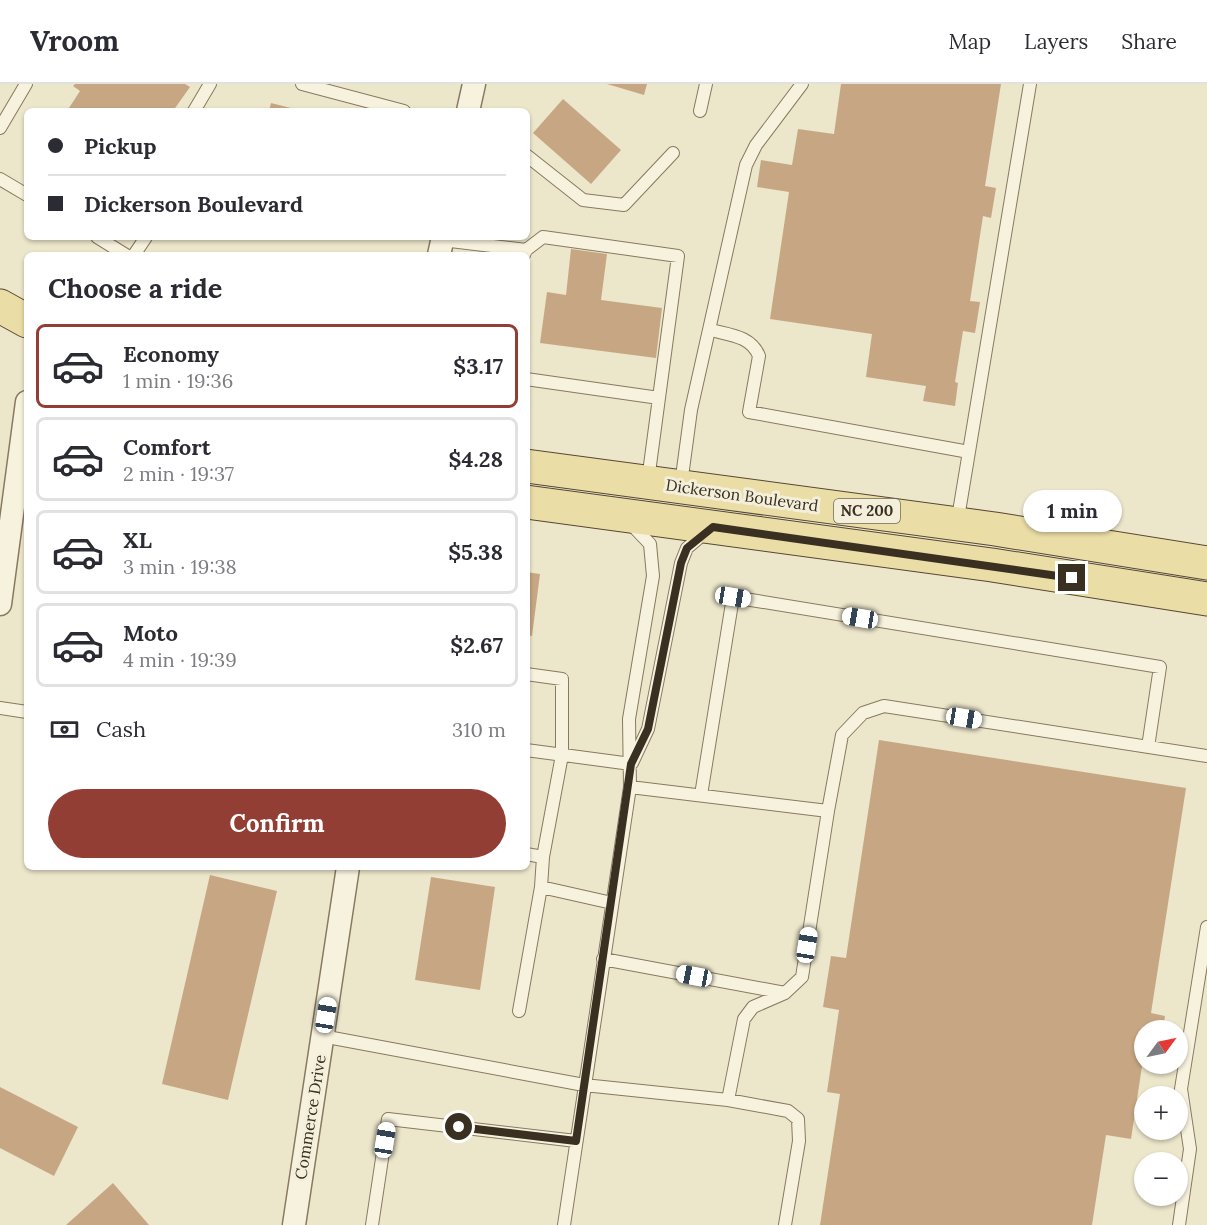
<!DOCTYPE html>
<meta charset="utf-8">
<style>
:root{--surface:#fff;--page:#f2f2f3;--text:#2b2b33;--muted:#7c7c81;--line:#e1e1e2;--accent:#923e34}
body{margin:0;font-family:Lora,serif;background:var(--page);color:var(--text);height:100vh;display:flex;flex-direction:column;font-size:22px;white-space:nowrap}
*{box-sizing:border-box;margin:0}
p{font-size:20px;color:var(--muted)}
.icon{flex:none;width:33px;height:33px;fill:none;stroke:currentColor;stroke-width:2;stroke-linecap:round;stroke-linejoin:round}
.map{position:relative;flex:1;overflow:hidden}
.side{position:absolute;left:24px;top:168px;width:506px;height:618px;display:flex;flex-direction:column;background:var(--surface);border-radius:9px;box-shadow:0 2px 4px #0004}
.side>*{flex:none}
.hud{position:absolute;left:24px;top:24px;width:506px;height:132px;border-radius:9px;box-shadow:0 2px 4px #0004;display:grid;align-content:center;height:132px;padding:0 24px;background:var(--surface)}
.needle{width:39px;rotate:57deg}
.controls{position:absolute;left:1134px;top:936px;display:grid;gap:12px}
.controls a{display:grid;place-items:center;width:54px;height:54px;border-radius:50%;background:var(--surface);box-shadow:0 2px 4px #0004;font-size:30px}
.end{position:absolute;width:27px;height:27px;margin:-14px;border:8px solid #393022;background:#fff;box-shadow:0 0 0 3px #fff}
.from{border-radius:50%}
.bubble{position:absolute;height:42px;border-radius:21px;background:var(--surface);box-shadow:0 2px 4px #0004;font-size:20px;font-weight:700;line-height:42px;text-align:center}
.car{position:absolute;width:18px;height:36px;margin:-18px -9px;border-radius:8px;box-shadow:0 0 4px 2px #0007;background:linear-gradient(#fff 24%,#345 0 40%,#fff 0 76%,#345 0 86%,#fff 0)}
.hud b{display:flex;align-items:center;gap:21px;height:57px;font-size:22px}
.hud b+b{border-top:2px solid var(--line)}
.hud i{width:15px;height:15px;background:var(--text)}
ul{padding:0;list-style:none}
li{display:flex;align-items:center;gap:18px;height:84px;margin:0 12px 9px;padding:0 12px;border:3px solid var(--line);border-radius:9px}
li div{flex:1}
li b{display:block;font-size:22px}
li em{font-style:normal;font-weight:700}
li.on{border-color:var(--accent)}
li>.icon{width:54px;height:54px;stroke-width:1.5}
h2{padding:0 24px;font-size:27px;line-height:72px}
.pay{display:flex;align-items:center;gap:15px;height:66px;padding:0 24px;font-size:22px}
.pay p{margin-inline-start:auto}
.button{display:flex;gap:12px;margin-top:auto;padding:12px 24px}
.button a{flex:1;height:69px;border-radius:36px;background:var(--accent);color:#fff;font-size:24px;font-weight:700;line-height:69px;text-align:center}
header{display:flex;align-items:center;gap:36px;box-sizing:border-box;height:84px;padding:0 30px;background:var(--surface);border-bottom:2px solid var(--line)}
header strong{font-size:28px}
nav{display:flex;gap:33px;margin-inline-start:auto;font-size:21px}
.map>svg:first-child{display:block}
.building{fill:#c7a783}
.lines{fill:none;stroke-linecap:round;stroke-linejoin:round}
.lane-casing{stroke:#887960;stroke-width:14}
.street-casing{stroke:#887960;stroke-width:25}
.primary-casing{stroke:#564733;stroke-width:35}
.lane{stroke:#f7f2de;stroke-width:12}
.street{stroke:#f7f2de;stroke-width:22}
.primary{stroke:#ebdda6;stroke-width:33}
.route{stroke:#393022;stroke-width:8}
.labels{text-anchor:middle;stroke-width:6;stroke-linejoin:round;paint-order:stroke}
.shield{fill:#f4efda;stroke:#716959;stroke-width:1.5}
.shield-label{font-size:15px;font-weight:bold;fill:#393022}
.street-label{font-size:16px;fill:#393022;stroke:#f4efda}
</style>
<header>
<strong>Vroom</strong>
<nav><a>Map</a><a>Layers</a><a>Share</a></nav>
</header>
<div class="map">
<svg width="1207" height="1141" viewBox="0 0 1207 1141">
<rect width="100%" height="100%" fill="#ece6cb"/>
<path class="building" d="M75,0h110l5,3 -17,24h-106l13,-20 -7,-5z
M607,0h40l-3,11z
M841,0h160l-16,102 11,2 -5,30 -8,-2 -13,85 10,1 -5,31 -12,-2 -8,51 3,1 -3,23 -32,-5 3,-15 -60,-9 6,-43 -102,-15 19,-127 -32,-5 4,-27 31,5 6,-36 36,5z
M563,15l58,51 -30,34 -58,-51z
M271,19l28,7v1h-30z
M571,165l36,5 -6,46 61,8 -6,50 -116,-15 7,-51 19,3z
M526,488l14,2 -8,62 -6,-1z
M879,656l307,48 -35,225 14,3 -2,14h-19v23l-13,86 -25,-4 -14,90h-272l20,-131 -13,-2 12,-82 -16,-3 8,-51 15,2z
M210,791l67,16 -49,209 -66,-16z
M431,793l64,10 -15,103 -65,-10z
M0,1003l78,40 -24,49 -54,-28z
M113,1099l36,42h-83z"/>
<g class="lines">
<g class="lane-casing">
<path id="lane" d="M302,0l102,27
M194,27l16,-27
M700,27l6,-27
M0,44l26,-44
M526,71l57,45 41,5 49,-52
M0,95l27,16
M97,153l29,18
M442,156l84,10
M134,171l12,-18
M524,171l2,-5 17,-13 135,19 -30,224
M711,246c19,5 40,6 48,26l-10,56 220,40
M526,295l133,19
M681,400l10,-74 55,-245 10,-20 46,-61
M957,440l73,-440
M526,590l36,5v76l-19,102
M0,624l27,4
M526,666l105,14
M632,679l16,-34 33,-166 6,-15 20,-17
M630,703l198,24 14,-76 21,-22 21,-7 323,50
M701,711l32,-198 427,70 -12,80
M526,770l17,3 -2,30 71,16
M603,875l182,34
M519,927l22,-124
M322,952l262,49 144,15
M372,1141l16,-106 188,22
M564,1141l66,-438 -1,-68 24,-143 -3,-32 -19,-20
M785,1141l14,-84 -1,-22 -10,-8 -60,-11 16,-81 9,-12 32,-14 17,-16 26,-166
M1179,1141l11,-76 -9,-60 26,-162"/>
</g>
<g class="street-casing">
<path id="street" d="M468,27l6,-27
M439,171l4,-18
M0,520l27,-202
M294,1141l54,-358"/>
</g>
<g class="primary-casing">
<path id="primary" d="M0,222l27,15
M526,382l469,63 212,34
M526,418l466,63 215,34"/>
</g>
<use href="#lane" class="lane"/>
<use href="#street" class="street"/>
<use href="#primary" class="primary"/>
</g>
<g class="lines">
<path class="route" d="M459,1043l117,14 55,-377 17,-35 33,-166 6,-15 26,-21 359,51"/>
</g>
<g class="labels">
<rect class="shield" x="834" y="415" width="66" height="24" rx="4.5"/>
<g class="shield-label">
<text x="867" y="432">NC 200</text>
</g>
<g class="street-label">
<text transform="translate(742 411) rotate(8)" y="6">Dickerson Boulevard</text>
<text transform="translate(310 1033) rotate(-81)" y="6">Commerce Drive</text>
</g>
</g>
</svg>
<div class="controls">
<a><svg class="needle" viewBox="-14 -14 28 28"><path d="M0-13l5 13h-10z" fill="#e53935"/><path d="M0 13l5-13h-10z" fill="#7c7c81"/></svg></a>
<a>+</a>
<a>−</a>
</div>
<i class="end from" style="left:459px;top:1043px"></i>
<i class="end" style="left:1072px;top:494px"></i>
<div class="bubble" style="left:1023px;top:406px;width:99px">1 min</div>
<i class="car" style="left:733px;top:513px;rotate:99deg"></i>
<i class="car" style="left:860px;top:534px;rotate:279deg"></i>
<i class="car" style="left:964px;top:634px;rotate:99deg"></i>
<i class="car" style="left:807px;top:861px;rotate:9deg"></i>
<i class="car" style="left:694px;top:892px;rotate:281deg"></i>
<i class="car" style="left:326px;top:931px;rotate:9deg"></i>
<i class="car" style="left:385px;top:1056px;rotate:9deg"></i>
<div class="hud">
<b><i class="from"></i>Pickup</b>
<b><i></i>Dickerson Boulevard</b>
</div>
<section class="side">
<h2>Choose a ride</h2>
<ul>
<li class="on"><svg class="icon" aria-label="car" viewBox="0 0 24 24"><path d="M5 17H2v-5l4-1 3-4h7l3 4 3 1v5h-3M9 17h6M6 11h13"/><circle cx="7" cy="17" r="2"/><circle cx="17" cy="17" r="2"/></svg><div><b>Economy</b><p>1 min · 19:36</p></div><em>$3.17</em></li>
<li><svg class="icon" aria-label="car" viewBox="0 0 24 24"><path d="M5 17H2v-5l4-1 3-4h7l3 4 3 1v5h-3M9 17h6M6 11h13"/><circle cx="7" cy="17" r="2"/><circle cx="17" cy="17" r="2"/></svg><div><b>Comfort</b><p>2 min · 19:37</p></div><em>$4.28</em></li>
<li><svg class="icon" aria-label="car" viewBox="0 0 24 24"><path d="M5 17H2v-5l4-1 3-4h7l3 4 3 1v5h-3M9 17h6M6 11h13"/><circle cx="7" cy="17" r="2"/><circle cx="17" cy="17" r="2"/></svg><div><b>XL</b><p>3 min · 19:38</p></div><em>$5.38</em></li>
<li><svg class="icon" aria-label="car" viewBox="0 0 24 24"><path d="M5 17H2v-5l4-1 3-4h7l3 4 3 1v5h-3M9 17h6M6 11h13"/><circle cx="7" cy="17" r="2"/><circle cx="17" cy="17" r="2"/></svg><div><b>Moto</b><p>4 min · 19:39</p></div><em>$2.67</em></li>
</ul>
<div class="pay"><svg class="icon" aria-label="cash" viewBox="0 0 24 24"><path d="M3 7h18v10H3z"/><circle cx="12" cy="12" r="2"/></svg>Cash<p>310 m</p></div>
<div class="button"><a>Confirm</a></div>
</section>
</div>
